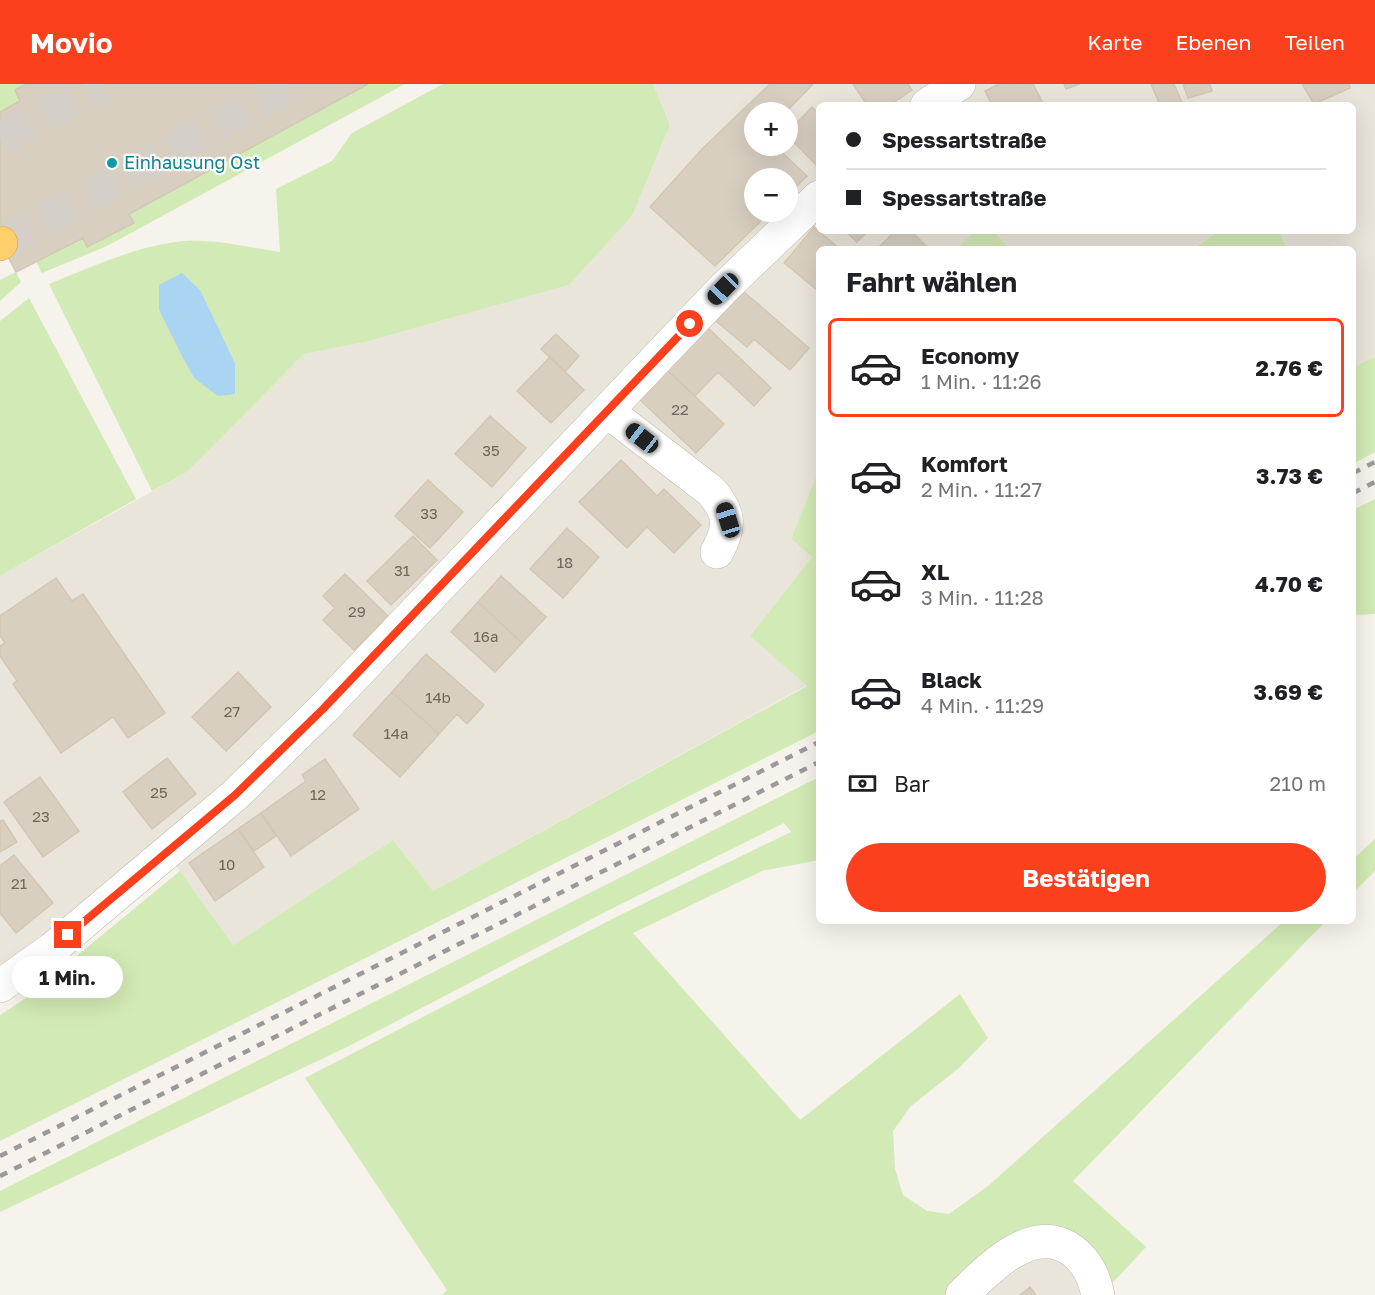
<!DOCTYPE html>
<html lang="de">
<meta charset="utf-8">
<style>
:root{--surface:#fff;--page:#f6f6f6;--text:#202124;--muted:#757577;--line:#e0e0e0;--accent:#fc3f1d}
body{margin:0;font-family:"Golos Text",sans-serif;background:var(--page);color:var(--text);height:100vh;display:flex;flex-direction:column;font-size:22px;white-space:nowrap}
*{box-sizing:border-box;margin:0}
p{font-size:20px;color:var(--muted)}
.icon{flex:none;width:33px;height:33px;fill:none;stroke:currentColor;stroke-width:2;stroke-linecap:round;stroke-linejoin:round}
.map{position:relative;flex:1;overflow:hidden}
.details{position:absolute;left:816px;top:162px;width:540px;height:678px;display:flex;flex-direction:column;background:var(--surface);border-radius:9px;box-shadow:0 6px 24px #0002}
.details>*{flex:none}
.guide{position:absolute;left:816px;top:18px;width:540px;height:132px;border-radius:9px;box-shadow:0 6px 24px #0002;display:grid;align-content:center;height:132px;padding:0 30px;background:var(--surface)}
.tools{position:absolute;left:744px;top:18px;display:grid;gap:12px}
.tools a{display:grid;place-items:center;width:54px;height:54px;border-radius:50%;background:var(--surface);box-shadow:0 6px 24px #0002;font-size:30px}
.end{position:absolute;width:27px;height:27px;margin:-14px;border:8px solid #fc3f1d;background:#fff;box-shadow:0 0 0 3px #fff}
.from{border-radius:50%}
.bubble{position:absolute;height:42px;border-radius:21px;background:var(--surface);box-shadow:0 6px 24px #0002;font-size:20px;font-weight:700;line-height:42px;text-align:center}
.car{position:absolute;width:18px;height:36px;margin:-18px -9px;border-radius:8px;box-shadow:0 0 4px 2px #0007;background:linear-gradient(#222 24%,#8ab4d8 0 40%,#222 0 76%,#8ab4d8 0 86%,#222 0)}
.guide b{display:flex;align-items:center;gap:21px;height:57px;font-size:22px}
.guide b+b{border-top:2px solid var(--line)}
.guide i{width:15px;height:15px;background:var(--text)}
ul{padding:0;list-style:none}
li{display:flex;align-items:center;gap:18px;height:99px;margin:0 12px 9px;padding:0 18px;border:3px solid transparent;border-radius:9px}
li div{flex:1}
li b{display:block;font-size:22px}
li em{font-style:normal;font-weight:700}
li.active{border-color:var(--accent)}
li>.icon{width:54px;height:54px;stroke-width:1.5}
h2{padding:0 30px;font-size:27px;line-height:72px}
.pay{display:flex;align-items:center;gap:15px;height:66px;padding:0 30px;font-size:22px}
.pay p{margin-inline-start:auto}
.action{display:flex;gap:12px;margin-top:auto;padding:12px 30px}
.action a{flex:1;height:69px;border-radius:36px;background:var(--accent);color:#fff;font-size:24px;font-weight:700;line-height:69px;text-align:center}
header{display:flex;align-items:center;gap:36px;box-sizing:border-box;height:84px;padding:0 30px;background:var(--accent);color:#fff}
header strong{font-size:28px}
nav{display:flex;gap:33px;margin-inline-start:auto;font-size:21px}
.map>svg:first-child{display:block}
.residential{fill:#eae5da;fill-rule:evenodd}
.green{fill:#d2eab5;fill-rule:evenodd}
.water{fill:#a9d4f2}
.building{fill:#d8cfc1;stroke:#d3c7b4;stroke-width:1.5}
.lines{fill:none;stroke-linecap:round;stroke-linejoin:round}
.highway-tunnel{stroke:#d4d0c8;stroke-width:33;stroke-dasharray:33 16;stroke-linecap:butt}
.minor-casing{stroke:#c2bbae;stroke-width:34}
.highway-casing{stroke:#e0a43c;stroke-width:34}
.minor{stroke:#fff;stroke-width:33}
.highway{stroke:#ffcf6e;stroke-width:33}
.rail{stroke:#9a9a9a;stroke-width:4.5;stroke-dasharray:8 8;stroke-linecap:butt}
.route{stroke:#fc3f1d;stroke-width:8}
.culture-dot{fill:#0f9aa8;stroke:#fff;stroke-width:2}
.labels{text-anchor:middle;stroke-width:4.5;stroke-linejoin:round;paint-order:stroke}
.number-label{font-size:15px;fill:#6e675b}
.culture-label{font-size:18px;fill:#0d838f;stroke:#fff;text-anchor:start}
</style>
<header>
<strong>Movio</strong>
<nav><a>Karte</a><a>Ebenen</a><a>Teilen</a></nav>
</header>
<div class="map">
<svg width="1375" height="1211" viewBox="0 0 1375 1211">
<rect width="100%" height="100%" fill="#f6f3ec"/>
<path class="residential" d="M653,0h722v273l-22,10v-118h-66l-8,-18h74v-126h-534v126h157l-21,18h-136v220l-28,70 21,18 -62,79 57,49 -374,206 -40,-51 -160,105 -66,-92 -167,117v-394l187,-104 117,-118 65,-13 200,-56 63,-69 38,-91zM754,28h34v34h-34zM754,94h34v34h-34z
M994,147h225l-28,18h-182z
M1054,1158l52,53h-134z"/>
<path class="green" d="M0,0h26l-11,6 5,11 -20,11z
M368,0h37l-298,162 -65,27 -6,-11 47,-24 5,9 45,-23 -4,-10z
M443,0h210l17,41 -38,91 -63,69 -200,56 -65,13 -117,118 -35,19 -103,-207c40,-16 83,-36 126,-42 34,-5 71,5 105,10l-4,-63 56,-28 20,-28zM159,226l64,28 12,25 -41,15z
M976,147h18l15,18h-54z
M1219,147h60l8,18h-95z
M16,188l5,10 -21,19v-21z
M29,214l107,201 -136,77v-255z
M1375,273v95l-22,12v-97z
M819,385v262l-819,410v-126l23,-15 157,-129 53,74 160,-105 40,51 374,-205 -57,-50 62,-79 -21,-18z
M1375,415v115l-22,1v-105z
M819,693v83l-57,11 -129,62 167,187 160,-126 28,44 -28,29 -50,40 -17,24 2,38 8,26 24,16 22,3 39,-28 296,-265h42l-253,260 73,66 -41,44 -51,-49 -82,53h-530l5,-5 -142,-212 313,-162 173,-84 -7,-9 -173,86 -262,137 -349,166v-21z
M1375,755v32l-22,22v-34z"/>
<path class="water" d="M182,189l18,17 35,73v31l-17,2 -24,-18 -13,-24 -22,-44v-25z"/>
<path class="building" d="M26,0h342l-239,130 5,9 -47,24 -4,-9 -67,34 -16,-31v-129l20,-11 -5,-11z
M770,0h43l-27,28h-32v34h21l32,30 -19,19v-17h-34v34h16l-55,54 -65,-59 52,-58z
M853,0h55l4,6 -22,15h-23z
M999,0h34l11,21h-52l-7,-14z
M1064,0h16l-14,5z
M1151,0h23l9,21h-23z
M1183,0h27l2,7 -24,7z
M1302,0h47l1,4 -36,16z
M812,23l7,7 -1,53 -30,-31v-4z
M814,143l26,22h-21v38l-2,3 -33,-27z
M845,147h23l-11,11z
M895,147h16l18,18h-52z
M743,207l66,57 -19,22 -36,-31 -7,8 -31,-26z
M705,241l66,63 -17,18 -36,-34 -23,24 -31,-29z
M556,250l23,22 -14,16 -24,-23z
M550,273l34,33 -33,33 -34,-32z
M664,283l60,57 -28,29 -60,-57z
M490,332l36,32 -34,39 -37,-33z
M621,376l36,36 7,-7 37,36 -27,28 -27,-26 -20,21 -48,-46z
M428,396l35,32 -33,36 -35,-32z
M567,444l32,29 -36,41 -33,-29z
M413,452l24,24 -46,45 -24,-24z
M345,490l43,42 -34,34 -31,-30 12,-12 -12,-12z
M501,492l45,41 -24,26 -44,-41z
M56,494l16,23 11,-7 82,119 -37,25 -15,-21 -52,36 -48,-69 4,-3 -17,-25v-10l5,-3 -5,-7v-20z
M478,518l44,41 -27,29 -44,-40z
M426,570l58,51 -17,19 -10,-10 -18,20 -47,-42z
M238,588l33,35 -45,44 -34,-34z
M392,608l47,42 -39,43 -47,-42z
M167,674l29,36 -44,35 -29,-37z
M325,675l34,50 -68,47 -30,-43 45,-32 -4,-6z
M40,693l39,54 -36,26 -39,-55z
M261,729l15,23 -22,15 -16,-22z
M3,736l14,22 -17,10v-31z
M238,745l26,38 -49,34 -26,-38z
M14,771l39,48 -37,30 -16,-20v-47z
M1030,1203l6,8h-16z"/>
<g class="lines">
<path class="highway-tunnel" d="M0,54l104,-54
M1,159l292,-159"/>
<g class="minor-casing">
<path id="minor" d="M927,21l32,-21
M607,327l104,80c19,22 20,35 6,61
M0,902l52,-37 183,-154 88,-86 400,-420 96,-92
M962,1211c26,-26 72,-74 111,-44 15,12 21,26 25,44"/>
</g>
<g class="highway-casing">
<path id="highway" d="M0,160l1,-1"/>
</g>
<use href="#minor" class="minor"/>
<use href="#highway" class="highway"/>
<path class="rail" d="M1353,389l22,-11
M1353,409l22,-11
M0,1072l819,-414
M0,1092l819,-414"/>
</g>
<g class="lines">
<path class="route" d="M68,851l167,-140 88,-86 367,-385"/>
</g>
<circle class="culture-dot" cx="112" cy="79" r="6"/>
<g class="labels">
<g class="number-label">
<text x="680" y="331">22</text>
<text x="491" y="372">35</text>
<text x="429" y="435">33</text>
<text x="565" y="484">18</text>
<text x="402" y="492">31</text>
<text x="357" y="533">29</text>
<text x="486" y="558">16a</text>
<text x="438" y="619">14b</text>
<text x="232" y="633">27</text>
<text x="396" y="655">14a</text>
<text x="159" y="714">25</text>
<text x="318" y="716">12</text>
<text x="41" y="738">23</text>
<text x="227" y="786">10</text>
<text x="19" y="805">21</text>
</g>
<g class="culture-label">
<text x="124" y="85">Einhausung Ost</text>
</g>
</g>
</svg>
<div class="tools">
<a>+</a>
<a>−</a>
</div>
<i class="end from" style="left:690px;top:240px"></i>
<i class="end" style="left:68px;top:851px"></i>
<div class="bubble" style="left:12px;top:872px;width:111px">1 Min.</div>
<i class="car" style="left:723px;top:205px;rotate:224deg"></i>
<i class="car" style="left:642px;top:354px;rotate:308deg"></i>
<i class="car" style="left:728px;top:436px;rotate:343deg"></i>
<div class="guide">
<b><i class="from"></i>Spessartstraße</b>
<b><i></i>Spessartstraße</b>
</div>
<section class="details">
<h2>Fahrt wählen</h2>
<ul>
<li class="active"><svg class="icon" aria-label="car" viewBox="0 0 24 24"><path d="M5 17H2v-5l4-1 3-4h7l3 4 3 1v5h-3M9 17h6M6 11h13"/><circle cx="7" cy="17" r="2"/><circle cx="17" cy="17" r="2"/></svg><div><b>Economy</b><p>1 Min. · 11:26</p></div><em>2.76 €</em></li>
<li><svg class="icon" aria-label="car" viewBox="0 0 24 24"><path d="M5 17H2v-5l4-1 3-4h7l3 4 3 1v5h-3M9 17h6M6 11h13"/><circle cx="7" cy="17" r="2"/><circle cx="17" cy="17" r="2"/></svg><div><b>Komfort</b><p>2 Min. · 11:27</p></div><em>3.73 €</em></li>
<li><svg class="icon" aria-label="car" viewBox="0 0 24 24"><path d="M5 17H2v-5l4-1 3-4h7l3 4 3 1v5h-3M9 17h6M6 11h13"/><circle cx="7" cy="17" r="2"/><circle cx="17" cy="17" r="2"/></svg><div><b>XL</b><p>3 Min. · 11:28</p></div><em>4.70 €</em></li>
<li><svg class="icon" aria-label="car" viewBox="0 0 24 24"><path d="M5 17H2v-5l4-1 3-4h7l3 4 3 1v5h-3M9 17h6M6 11h13"/><circle cx="7" cy="17" r="2"/><circle cx="17" cy="17" r="2"/></svg><div><b>Black</b><p>4 Min. · 11:29</p></div><em>3.69 €</em></li>
</ul>
<div class="pay"><svg class="icon" aria-label="cash" viewBox="0 0 24 24"><path d="M3 7h18v10H3z"/><circle cx="12" cy="12" r="2"/></svg>Bar<p>210 m</p></div>
<div class="action"><a>Bestätigen</a></div>
</section>
</div>
